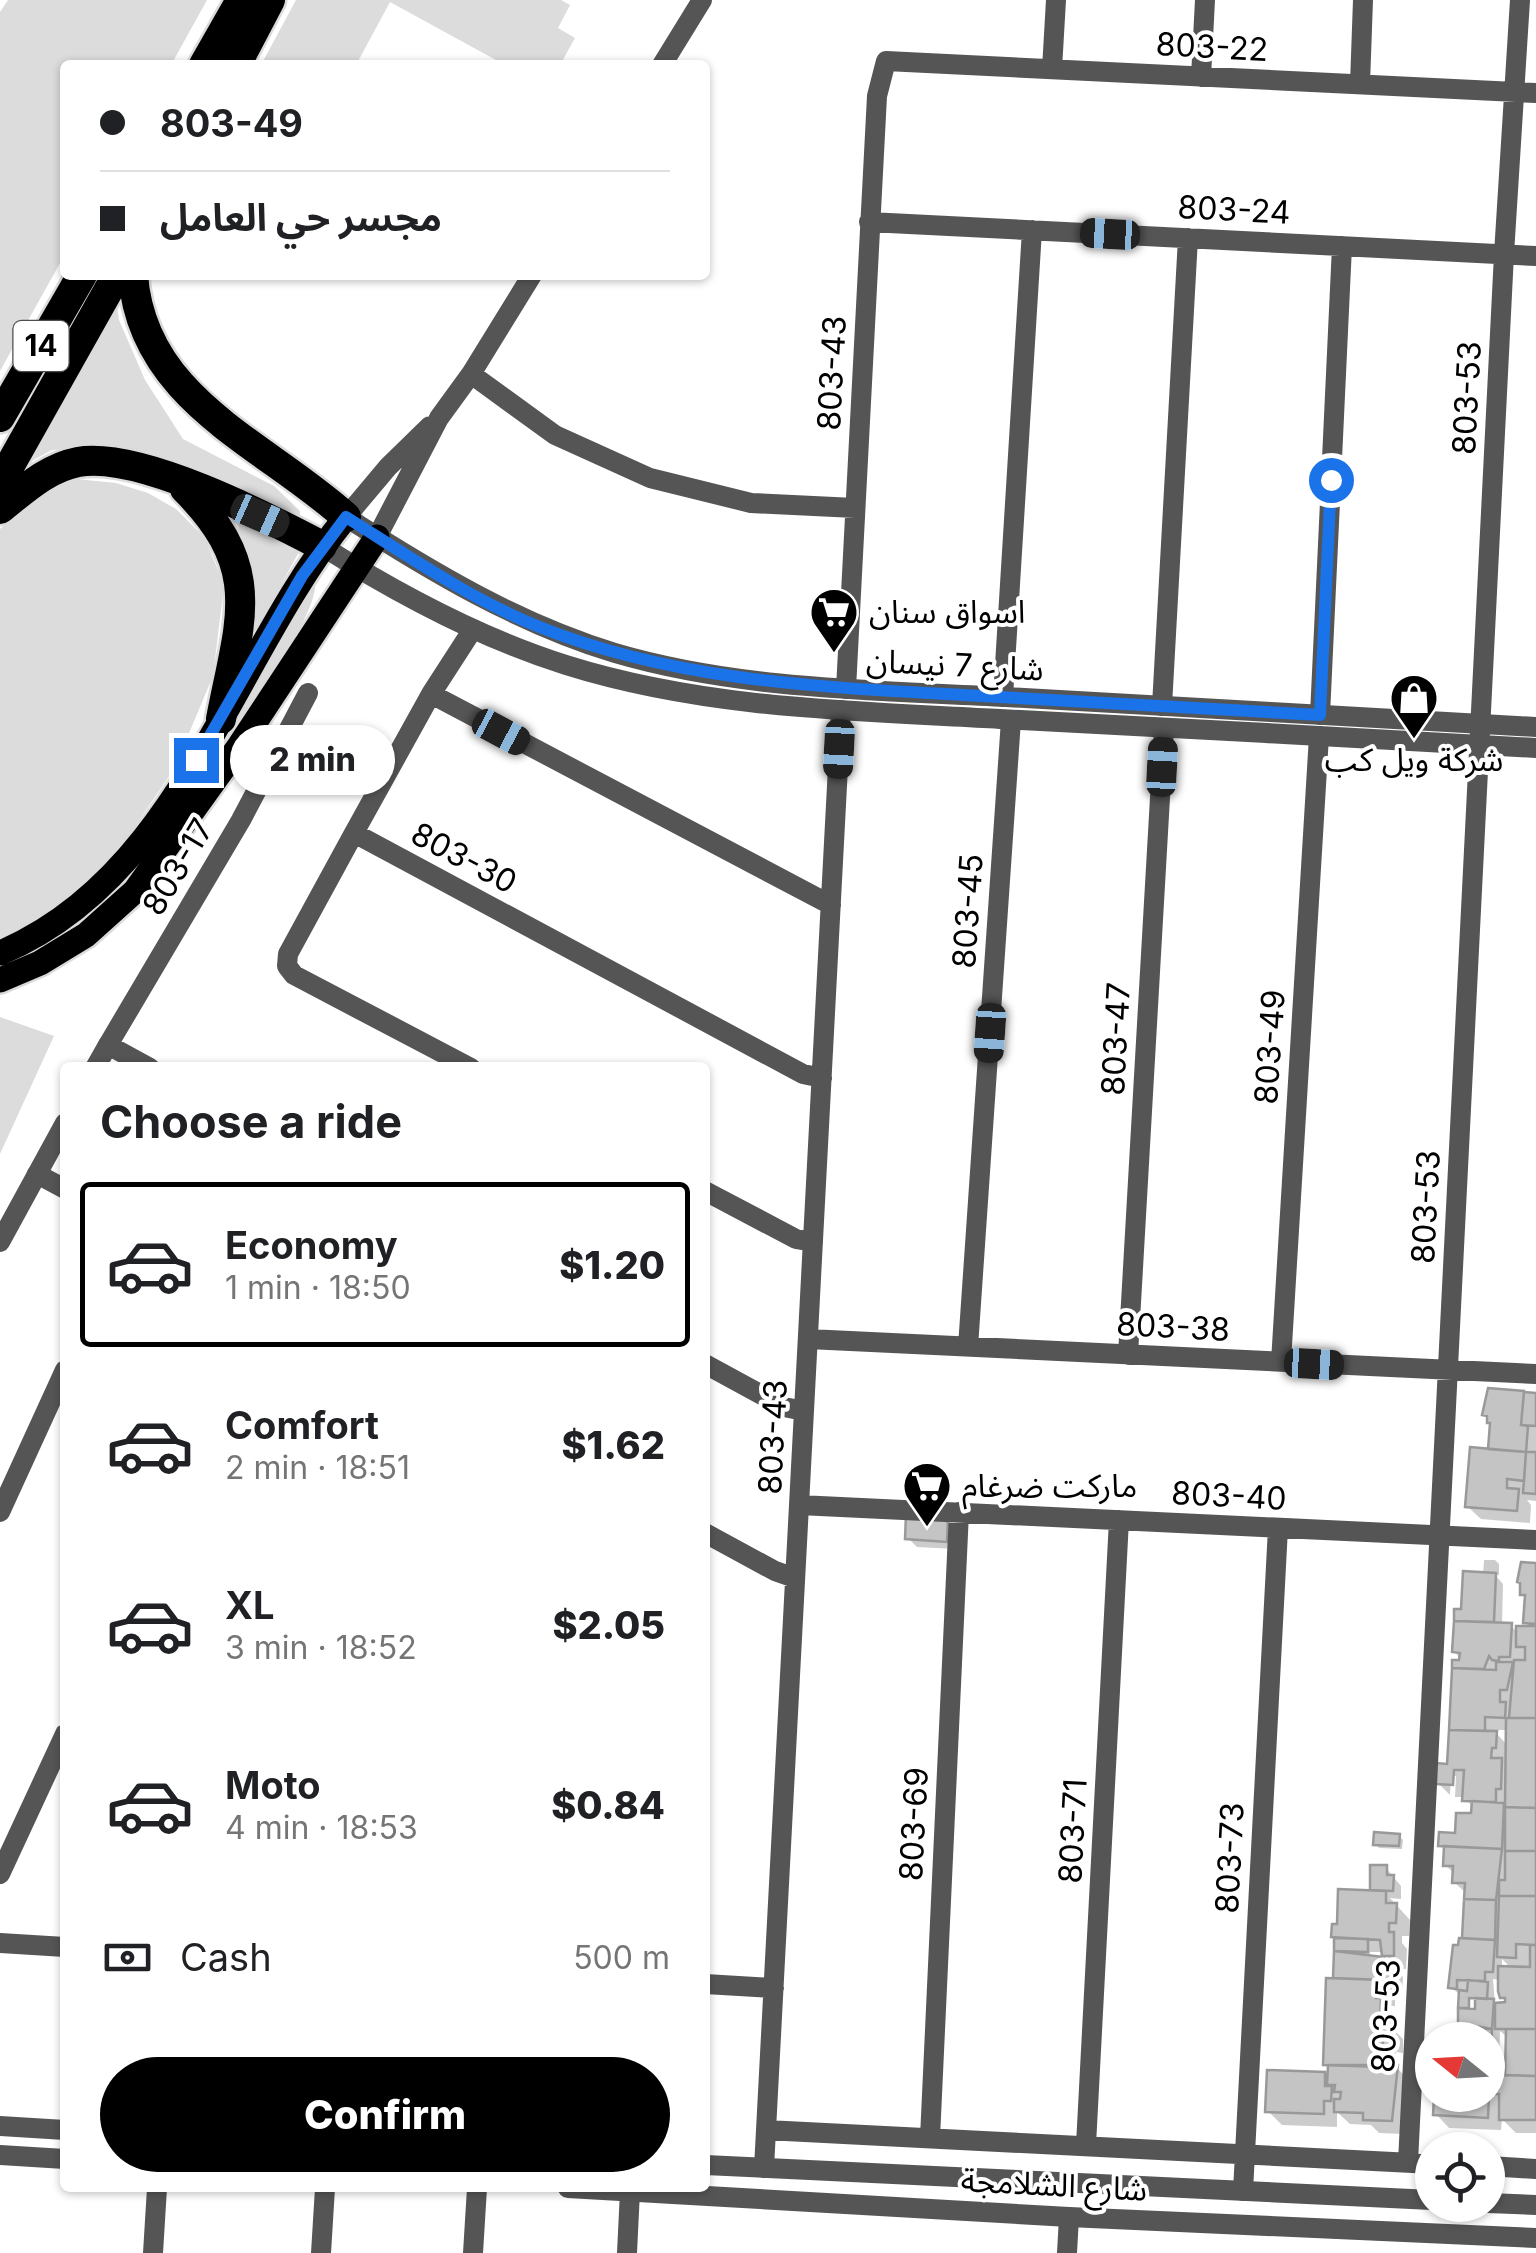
<!DOCTYPE html>
<meta charset="utf-8">
<style>
:root{--surface:#fff;--page:#f2f2f2;--text:#202124;--muted:#757577;--line:#e0e0e0;--accent:#000}
body{margin:0;font-family:Inter,"Noto Sans Arabic",sans-serif;background:var(--page);color:var(--text);height:100vh;display:flex;flex-direction:column;font-size:38px;white-space:nowrap}
*{box-sizing:border-box;margin:0}
p{font-size:32px;color:var(--muted)}
.icon{flex:none;width:55px;height:55px;fill:none;stroke:currentColor;stroke-width:2;stroke-linecap:round;stroke-linejoin:round}
.map{position:relative;flex:1;overflow:hidden}
.sheet{position:absolute;left:60px;top:1062px;width:650px;height:1130px;display:flex;flex-direction:column;background:var(--surface);border-radius:10px;box-shadow:0 2px 8px #0004}
.sheet>*{flex:none}
.banner{position:absolute;left:60px;top:60px;width:650px;height:220px;border-radius:10px;box-shadow:0 2px 8px #0004;display:grid;align-content:center;height:220px;padding:0 40px;background:var(--surface)}
.needle{width:65px;rotate:288deg}
.buttons{position:absolute;left:1415px;top:2022px;display:grid;gap:20px}
.buttons a{display:grid;place-items:center;width:90px;height:90px;border-radius:50%;background:var(--surface);box-shadow:0 2px 8px #0004;font-size:50px}
.end{position:absolute;width:45px;height:45px;margin:-22px;border:12px solid #1a73e8;background:#fff;box-shadow:0 0 0 5px #fff}
.from{border-radius:50%}
.bubble{position:absolute;height:70px;border-radius:35px;background:var(--surface);box-shadow:0 2px 8px #0004;font-size:32px;font-weight:800;line-height:70px;text-align:center}
.car{position:absolute;width:30px;height:60px;margin:-30px -15px;border-radius:12px;box-shadow:0 0 8px 2px #0007;background:linear-gradient(#222 24%,#8ab4d8 0 40%,#222 0 76%,#8ab4d8 0 86%,#222 0)}
.banner b{display:flex;align-items:center;gap:35px;height:95px;font-size:38px}
.banner b+b{border-top:2px solid var(--line)}
.banner i{width:25px;height:25px;background:var(--text)}
ul{padding:0;list-style:none}
li{display:flex;align-items:center;gap:30px;height:165px;margin:0 20px 15px;padding:0 20px;border:5px solid transparent;border-radius:10px}
li div{flex:1}
li b{display:block;font-size:38px}
li em{font-style:normal;font-weight:800}
li.current{border-color:var(--accent)}
li>.icon{width:90px;height:90px;stroke-width:1.5}
h2{padding:0 40px;font-size:45px;line-height:120px}
.pay{display:flex;align-items:center;gap:25px;height:110px;padding:0 40px;font-size:38px}
.pay p{margin-inline-start:auto}
.action{display:flex;gap:20px;margin-top:auto;padding:20px 40px}
.action a{flex:1;height:115px;border-radius:60px;background:var(--accent);color:#fff;font-size:40px;font-weight:800;line-height:115px;text-align:center}
.map>svg:first-child{display:block}
.green{fill:#dcdcdc}
.shadow{fill:#0003;fill-rule:evenodd}
.building{fill:#c4c4c4;stroke:#999;stroke-width:2.5}
.lines{fill:none;stroke-linecap:round;stroke-linejoin:round}
.primary-casing{stroke:#dbdbdb;stroke-width:30}
.motorway-casing{stroke:#dbdbdb;stroke-width:35}
.minor{stroke:#555;stroke-width:20}
.tertiary{stroke:#555;stroke-width:20}
.primary{stroke:#000;stroke-width:25}
.motorway{stroke:#000;stroke-width:30}
.route{stroke:#1a73e8;stroke-width:12}
.labels{text-anchor:middle;stroke-width:8;stroke-linejoin:round;paint-order:stroke}
.shield{fill:#fff;stroke:#4c4c4c;stroke-width:2.5}
.shield-label{font-size:30px;font-weight:bold;fill:#000}
.street-label{font-size:32px;fill:#000;stroke:#fff}
.poi-label{font-size:32px;fill:#000;stroke:#fff;text-anchor:start}
</style>
<div class="map">
<svg width="1536" height="2253" viewBox="0 0 1536 2253">
<rect width="100%" height="100%" fill="#fff"/>
<path class="green" d="M8,0h199l-36,65h-106v189l-65,117v-359z
M296,0h265l9,5 -12,23 17,10 -15,27h-55l-115,-63 -34,63h-95z
M117,306l2,14 26,60 38,59 91,47 26,25v11l-230,-73 -18,1 -24,13z
M76,479l40,4 32,10 28,16 29,29 19,47 -11,91 -39,93 -51,75 -40,42 -31,24 -52,31v-412l42,-39z
M237,522l63,28 -48,88 2,-49z
M315,580c5,31 -55,110 -74,139l-6,-2z
M0,1017l54,19 -54,118z"/>
<path class="shadow" d="M1523,1393l13,3v105l-9,-1 4,5 -1,18 -49,-4 -14,-13 23,-55 2,-26 -7,-11z
M947,1518l9,9 -1,22 -38,-2 -9,-9z
M1484,1560h11l4,4v11h-4l8,9 -1,41 9,1 8,8 13,-5 -6,-7 1,-23 -5,-5 14,-29v568h-20l-14,-14 -1,11 -52,-2 -13,-14v-19h52v-55h-20v-9l-8,-9 1,-26 -10,-9 13,-46 3,-47 -13,-12 1,-8 -10,-9 1,-14 -6,-6 17,-10 17,-19v-7l-9,-12h-10l1,-21h-5l-1,19 -12,-12 12,-17 4,-104 8,1 -7,-12 2,-39h7l19,-37zM1498,1730h10v16l-10,-11zM1502,1959l10,10h-10zM1493,1979l7,1 2,16 9,9h-16zM1467,1998h11v13l-12,-1zM1500,2031l8,7v35l-9,-7z
M1399,1836l4,4 -1,9 -23,-1 -3,-4z
M1386,1868l15,18v13l-11,-1 20,22 -1,16h-7v7l5,6 -1,20h-12l9,8 -1,15 -11,-1 4,5v10h-9l8,8 -1,15 10,10v14l-7,-1 -1,14 15,15 -5,53 -26,-1 -8,-8 -21,-1 -13,-12v15l-55,-2 -14,-14 1,-38 61,2 -4,-11 9,-83 -1,-44 42,-44 -4,-4zM1370,1952h14l8,10 -22,-5z"/>
<path class="building" d="M1488,1388l36,3 -3,34 7,1 -2,26 -38,-3 2,-26h-3v-7l-5,-1z
M1524,1392l12,1v33l-15,-1z
M1470,1447l56,5 -2,29 -17,-2v9l12,1 -2,22 -52,-4z
M1526,1452h10v42l-13,-1z
M906,1514l42,2 -1,26 -42,-3z
M1521,1562l15,1v61l-13,-1 2,-28h-5v-12l-3,-1z
M1463,1571l33,2 -2,49 -40,-1v-12h7z
M1454,1621l58,2 -2,34h-11v4l-7,-1 -3,-4 -5,13 -32,-1v-8h7l1,-7 -8,-1z
M1516,1626h20v92h-27l5,-58h11v-13h-9z
M1496,1662h17l-6,28h-7v12h6l-1,16 -20,-1v14l-36,-1 3,-62 44,2z
M1506,1718h30v90l-31,-1z
M1449,1730l48,1 -1,17h-4l-1,10h11l-1,31h-5v13l-34,-1 2,-31h-10l-1,15 -17,-1v-21l11,1z
M1472,1801l32,2 -2,46 -64,-3 1,-14 16,1 1,-20h15z
M1505,1807l31,1v43h-31z
M1374,1832l26,2 -1,12 -26,-1z
M1444,1846l58,3 -6,51 -32,-1 1,-16h-13l1,-17h-10z
M1505,1851h31v45h-37v-16h6z
M1370,1865h17v10h7l-1,16 -23,-1z
M1338,1889l48,2v12h11l-1,20h-7v9h5v24h-12l-2,-16 -49,-3 1,-13h5z
M1499,1896h37v49l-20,-1v14l-19,-1z
M1464,1899l32,1 -1,40 -33,-2z
M1334,1938l34,1v13l-34,-1z
M1459,1938l36,2 -2,32h-8v9l-28,-1v9l-9,-1 5,-43h5z
M1530,1945h6v84h-41v-26l10,-1v-4h-5l-2,-7v-25l32,1z
M1334,1951l50,6v9h11l-1,18h-12l1,-4 -50,-2z
M1326,1978l57,2 -1,14h-6v4h5l-1,25h11l-1,17h-7l-1,27 -59,-2z
M1468,1980l20,2 -1,17 -18,-1v10h-11l1,-18 8,1z
M1475,1998l19,1 -2,30 -34,-6v-15l17,1z
M1536,2016v60l-31,-1 1,-46h30z
M1466,2028l26,1 -2,45h-2v-34h-23z
M1328,2065h70l-6,56 -29,-1v-7l-29,-1v-13h6l1,-7h-7l1,-7h-8z
M1267,2070l58,2v14h7l-1,15h-7v13l-59,-2z
M1488,2074h2l-2,44 -55,-3 1,-20h54z
M1492,2075l44,1v44h-37v-26h-7z"/>
<g class="lines">
<g class="primary-casing">
<path id="primary" d="M0,953c181,-76 231,-294 346,-436
M0,980l40,-17 46,-28 49,-44 105,-146 137,-208"/>
</g>
<g class="motorway-casing">
<path id="motorway" d="M204,65l37,-65
M236,65l34,-65
M133,275c9,125 131,168 213,242
M0,417l82,-142
M0,483l117,-208
M185,489c80,80 55,130 36,230
M0,509c24,-19 47,-41 78,-47 61,-11 189,55 244,84"/>
</g>
<path class="minor" d="M662,65l40,-65
M1052,69l4,-69
M1201,77l4,-77
M1360,84l3,-84
M869,222l667,34
M471,374l84,61 95,43 101,25 104,5
M346,517l42,-50 42,-41
M377,537l62,-119 32,-44 61,-99
M846,689l31,-593 9,-35 650,32
M431,694l42,-65
M1003,697l29,-467
M1162,706l26,-468
M1320,715l22,-469
M354,833l-66,121 -1,12 7,9 177,93
M150,1068l-42,-23 133,-225 67,-127
M822,1078l-19,-4 -449,-241 77,-139 400,211
M37,1174l28,15
M705,1191l91,48 17,3
M808,1339l728,35
M968,1347l43,-627
M1128,1355l36,-627
M1281,1362l38,-626
M705,1364l79,43 20,4
M799,1505l737,35
M0,1512l65,-142
M705,1533l70,38 20,7
M0,1874l65,-140
M0,1943l65,4
M705,1984l69,4
M766,2130l666,34
M930,2138l29,-626
M1086,2145l33,-625
M1408,2162l96,-1908 16,-254
M1488,2166l48,3
M764,2168l77,-1458
M1243,2191l35,-663
M153,2253l4,-65
M321,2253l4,-65
M473,2253l4,-65
M627,2253l3,-62
M1067,2253l2,-36"/>
<path class="tertiary" d="M346,517c86,55 171,106 269,136 126,37 261,37 391,44 177,10 353,20 530,30
M322,546c76,48 158,92 244,119 140,44 289,46 434,54 179,10 357,18 536,29
M95,1068l13,-23
M0,1242l65,-119
M0,2126l65,4
M0,2155l65,4
M705,2165l727,35
M568,2188l501,29 467,21
M1488,2203l48,2"/>
<use href="#primary" class="primary"/>
<use href="#motorway" class="motorway"/>
</g>
<g class="lines">
<path class="route" d="M196,760l106,-184 44,-59c62,39 123,81 191,109 136,55 282,61 426,69 119,6 238,13 357,20l11,-235"/>
</g>
<defs>
<g id="supermarket-pin" transform="scale(2.5)"><path d="M0 17L-7.5 6A9.5 9.5 0 1 1 7.5 6Z" fill="#000" stroke="#fff"/><path d="M-6-5.5h2.5l.6 2H6L4.5 2H-2.5L-4.4-4H-6ZM-1.5 3.2a1.3 1.3 0 1 0 .1 0ZM3 3.2a1.3 1.3 0 1 0 .1 0Z" fill="#fff"/></g>
<g id="shop-pin" transform="scale(2.5)"><path d="M0 17L-7.5 6A9.5 9.5 0 1 1 7.5 6Z" fill="#000" stroke="#fff"/><path d="M-5-2.5h2.3a2.7 3.5 0 0 1 5.4 0H5L5.5 6h-11ZM-1.5-2.5h3a1.5 2.3 0 0 0-3 0Z" fill="#fff"/></g>
</defs>
<g fill-rule="evenodd">
<use href="#supermarket-pin" x="834" y="612"/>
<use href="#shop-pin" x="1414" y="698"/>
<use href="#supermarket-pin" x="927" y="1486"/>
</g>
<g class="labels">
<rect class="shield" x="13.5" y="321" width="55" height="50" rx="8"/>
<g class="shield-label">
<text x="41" y="356">14</text>
</g>
<g class="street-label">
<text transform="translate(1212 47) rotate(3)" y="11">803-22</text>
<text transform="translate(1234 210) rotate(3)" y="11">803-24</text>
<text transform="translate(832 373) rotate(-87)" y="11">803-43</text>
<text transform="translate(1467 398) rotate(-87)" y="11">803-53</text>
<text transform="translate(955 665) rotate(3)" y="11">شارع 7 نيسان</text>
<text transform="translate(464 858) rotate(28)" y="11">803-30</text>
<text transform="translate(178 867) rotate(-59)" y="11">803-17</text>
<text transform="translate(968 911) rotate(-86)" y="11">803-45</text>
<text transform="translate(1116 1039) rotate(-87)" y="11">803-47</text>
<text transform="translate(1270 1047) rotate(-86)" y="11">803-49</text>
<text transform="translate(1426 1207) rotate(-87)" y="11">803-53</text>
<text transform="translate(1173 1327) rotate(3)" y="11">803-38</text>
<text transform="translate(773 1437) rotate(-87)" y="11">803-43</text>
<text transform="translate(1229 1496) rotate(3)" y="11">803-40</text>
<text transform="translate(914 1824) rotate(-87)" y="11">803-69</text>
<text transform="translate(1073 1831) rotate(-87)" y="11">803-71</text>
<text transform="translate(1230 1858) rotate(-87)" y="11">803-73</text>
<text transform="translate(1386 2016) rotate(-87)" y="11">803-53</text>
<text transform="translate(1054 2185) rotate(3)" y="11">شارع الشلامجة</text>
</g>
<g class="poi-label">
<text x="869" y="623">اسواق سنان</text>
<text x="1414" y="771" text-anchor="middle">شركة ويل كب</text>
<text x="962" y="1497">ماركت ضرغام</text>
</g>
</g>
</svg>
<div class="buttons">
<a><svg class="needle" viewBox="-14 -14 28 28"><path d="M0-13l5 13h-10z" fill="#e53935"/><path d="M0 13l5-13h-10z" fill="#757577"/></svg></a>
<a><svg class="icon" aria-label="locate" viewBox="0 0 24 24"><circle cx="12" cy="12" r="6"/><path d="M12 2v4M12 18v4M2 12h4M18 12h4"/></svg></a>
</div>
<i class="end from" style="left:1331px;top:480px"></i>
<i class="end" style="left:196px;top:760px"></i>
<div class="bubble" style="left:230px;top:725px;width:165px">2 min</div>
<i class="car" style="left:1110px;top:234px;rotate:273deg"></i>
<i class="car" style="left:260px;top:516px;rotate:114deg"></i>
<i class="car" style="left:501px;top:732px;rotate:118deg"></i>
<i class="car" style="left:839px;top:749px;rotate:183deg"></i>
<i class="car" style="left:1162px;top:767px;rotate:3deg"></i>
<i class="car" style="left:990px;top:1033px;rotate:184deg"></i>
<i class="car" style="left:1314px;top:1364px;rotate:93deg"></i>
<div class="banner">
<b><i class="from"></i>803-49</b>
<b><i></i>مجسر حي العامل</b>
</div>
<section class="sheet">
<h2>Choose a ride</h2>
<ul>
<li class="current"><svg class="icon" aria-label="car" viewBox="0 0 24 24"><path d="M5 17H2v-5l4-1 3-4h7l3 4 3 1v5h-3M9 17h6M6 11h13"/><circle cx="7" cy="17" r="2"/><circle cx="17" cy="17" r="2"/></svg><div><b>Economy</b><p>1 min · 18:50</p></div><em>$1.20</em></li>
<li><svg class="icon" aria-label="car" viewBox="0 0 24 24"><path d="M5 17H2v-5l4-1 3-4h7l3 4 3 1v5h-3M9 17h6M6 11h13"/><circle cx="7" cy="17" r="2"/><circle cx="17" cy="17" r="2"/></svg><div><b>Comfort</b><p>2 min · 18:51</p></div><em>$1.62</em></li>
<li><svg class="icon" aria-label="car" viewBox="0 0 24 24"><path d="M5 17H2v-5l4-1 3-4h7l3 4 3 1v5h-3M9 17h6M6 11h13"/><circle cx="7" cy="17" r="2"/><circle cx="17" cy="17" r="2"/></svg><div><b>XL</b><p>3 min · 18:52</p></div><em>$2.05</em></li>
<li><svg class="icon" aria-label="car" viewBox="0 0 24 24"><path d="M5 17H2v-5l4-1 3-4h7l3 4 3 1v5h-3M9 17h6M6 11h13"/><circle cx="7" cy="17" r="2"/><circle cx="17" cy="17" r="2"/></svg><div><b>Moto</b><p>4 min · 18:53</p></div><em>$0.84</em></li>
</ul>
<div class="pay"><svg class="icon" aria-label="cash" viewBox="0 0 24 24"><path d="M3 7h18v10H3z"/><circle cx="12" cy="12" r="2"/></svg>Cash<p>500 m</p></div>
<div class="action"><a>Confirm</a></div>
</section>
</div>
